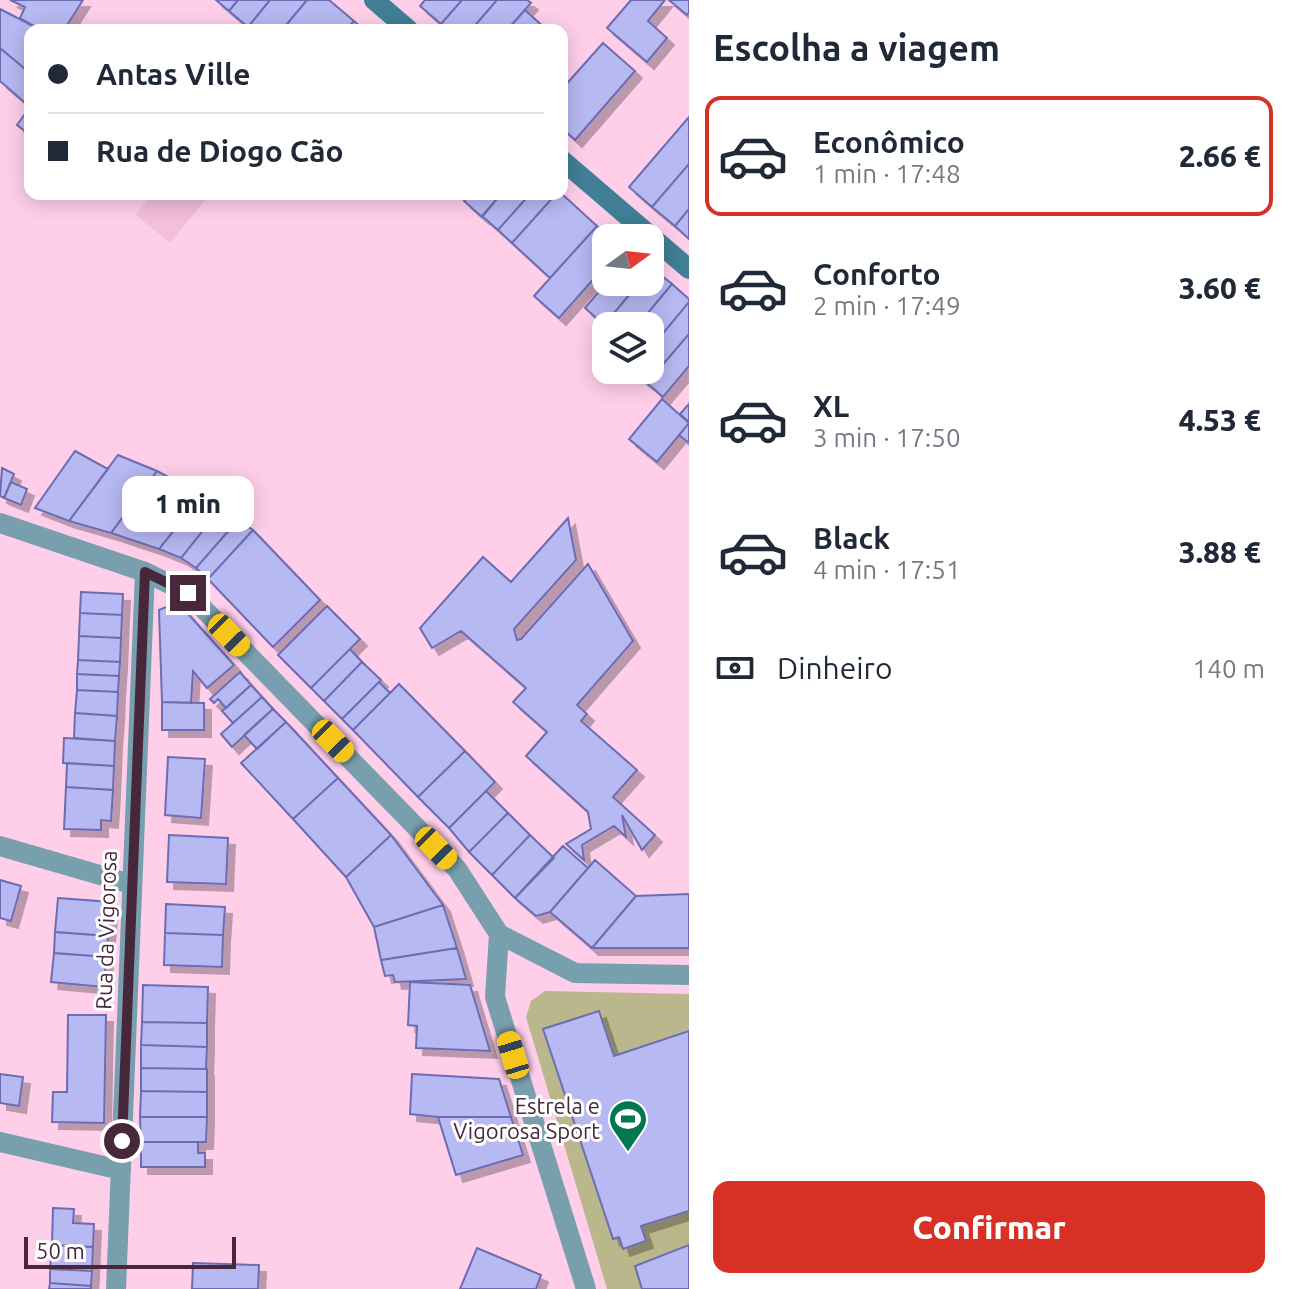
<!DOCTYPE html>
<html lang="pt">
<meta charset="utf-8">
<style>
:root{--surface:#fff;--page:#f6f6f7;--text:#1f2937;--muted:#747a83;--line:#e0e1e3;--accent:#d93025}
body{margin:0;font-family:Ubuntu,sans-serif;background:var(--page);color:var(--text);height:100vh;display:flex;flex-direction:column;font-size:30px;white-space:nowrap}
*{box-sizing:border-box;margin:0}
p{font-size:26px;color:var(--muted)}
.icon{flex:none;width:44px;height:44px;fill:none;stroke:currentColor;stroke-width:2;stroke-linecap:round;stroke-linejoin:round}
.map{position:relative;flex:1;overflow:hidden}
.side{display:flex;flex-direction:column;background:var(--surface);width:600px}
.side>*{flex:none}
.banner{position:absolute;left:24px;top:24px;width:544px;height:176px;border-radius:16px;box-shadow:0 4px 20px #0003;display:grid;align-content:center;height:176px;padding:0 24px;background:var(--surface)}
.needle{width:52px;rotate:75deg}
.fabs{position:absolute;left:592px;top:224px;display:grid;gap:16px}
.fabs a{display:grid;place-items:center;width:72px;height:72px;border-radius:16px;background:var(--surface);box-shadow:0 4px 20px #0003;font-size:40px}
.scale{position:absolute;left:24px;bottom:20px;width:212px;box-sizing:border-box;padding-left:8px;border:4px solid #47283b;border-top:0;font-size:22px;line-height:28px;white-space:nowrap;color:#47283b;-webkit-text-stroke:6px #fff;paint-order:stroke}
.end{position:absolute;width:36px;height:36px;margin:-18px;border:10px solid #47283b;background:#fff;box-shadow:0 0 0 4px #fff}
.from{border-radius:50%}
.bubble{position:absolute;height:56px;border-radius:16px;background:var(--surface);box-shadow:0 4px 20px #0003;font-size:26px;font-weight:800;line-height:56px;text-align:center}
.car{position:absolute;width:24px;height:48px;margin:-24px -12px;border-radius:10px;box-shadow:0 0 6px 2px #0007;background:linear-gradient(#f5c518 24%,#345 0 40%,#f5c518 0 76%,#345 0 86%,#f5c518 0)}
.banner b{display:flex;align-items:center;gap:28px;height:76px;font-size:30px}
.banner b+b{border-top:2px solid var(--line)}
.banner i{width:20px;height:20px;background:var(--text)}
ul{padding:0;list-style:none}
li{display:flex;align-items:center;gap:24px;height:120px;margin:0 16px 12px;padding:0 8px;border:4px solid transparent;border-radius:16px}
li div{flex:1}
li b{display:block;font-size:30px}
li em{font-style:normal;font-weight:800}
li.on{border-color:var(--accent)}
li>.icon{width:72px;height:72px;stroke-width:1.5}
h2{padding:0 24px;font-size:36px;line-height:96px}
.pay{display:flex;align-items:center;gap:20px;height:88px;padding:0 24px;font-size:30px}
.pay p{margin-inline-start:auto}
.primary-button{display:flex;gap:16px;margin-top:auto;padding:16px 24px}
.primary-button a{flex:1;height:92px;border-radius:16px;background:var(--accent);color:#fff;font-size:32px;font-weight:800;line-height:92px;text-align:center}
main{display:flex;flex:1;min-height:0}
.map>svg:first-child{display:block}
.built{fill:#f2bfdd}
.green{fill:#bbb78c}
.building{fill:#b7b9f3;stroke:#6d6cb2;stroke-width:2;filter:url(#shadow)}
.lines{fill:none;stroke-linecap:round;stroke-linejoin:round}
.street{stroke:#789fae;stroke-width:20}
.secondary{stroke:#407f95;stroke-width:20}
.route{stroke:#47283b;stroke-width:10}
.labels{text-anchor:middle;stroke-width:6;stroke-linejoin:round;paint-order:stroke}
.street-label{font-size:22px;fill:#47283b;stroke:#fff}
.poi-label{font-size:22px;fill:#47283b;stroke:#fff;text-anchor:end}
</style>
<main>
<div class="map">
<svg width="689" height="1289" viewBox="0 0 689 1289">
<defs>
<filter id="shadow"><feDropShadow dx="7" dy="7" stdDeviation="0" flood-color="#0004"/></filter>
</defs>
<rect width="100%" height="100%" fill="#ffcfea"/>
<path class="built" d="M152,194h58l-40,49 -34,-28z"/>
<path class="green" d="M545,991l144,3v295h-82l-81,-272 5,-16z"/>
<path class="building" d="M10,0h73l-19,30h-23l-21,-12 5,-11z
M216,0h22l-9,11z
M238,0h32l-22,27 -19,-16z
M270,0h37l-25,30h-30l-4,-3z
M307,0h22l25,21 -8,9h-64z
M425,0h37l-21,24 -21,-18z
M462,0h35l-26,30h-24l-6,-6z
M497,0h30l4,3 -24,27h-36z
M631,0h34l-17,21 19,17 -20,24 -40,-34z
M669,0h20v12l-2,3z
M0,9l41,21h-11v43l-30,-25z
M525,10l22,20h-40z
M354,21l10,9h-18z
M603,43l32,28 -60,69 -13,-12v-39z
M0,48l30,25v34l-30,-26z
M30,107v28l-13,-10z
M689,117v47l-37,43 -23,-20z
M689,164v45l-14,17 -23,-19z
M470,194h31l-19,23 -18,-16z
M501,194h29l-32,36 -16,-14z
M530,194h26l-44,49 -14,-13z
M556,194h6l35,32 -47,52 -38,-35z
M689,209v30l-14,-13z
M597,226l13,12h-4v27l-47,53 -25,-22z
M652,268l20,16 -35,42h-31v23l-13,-11 47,-56h10z
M607,282h33l-36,43 -19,-17z
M672,284l17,15v3l-39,47v-23h-13z
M689,302v32l-42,49 -15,-12 18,-1v-21z
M689,334v32l-26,31 -16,-14z
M662,399l27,24 -32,39 -28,-23z
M689,404v18l-9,-8z
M689,423v20l-10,-8z
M75,451l33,18 -39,52 -34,-13z
M118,455l39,16 -46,62 -42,-12z
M2,468l12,6 -10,24 -4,-2z
M157,471l45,24 -43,54 -48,-16z
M11,482l16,7 -6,16 -17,-7z
M202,495l19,13 -40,50 -22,-9z
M221,508l17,12 -42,48 -15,-10z
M568,518l8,42 -62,69 3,11 4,-1 67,-75 45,77 -56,64 10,9 -6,7 56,49 -24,27 42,38 -13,15 -20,-35 4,22 -12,-11 -32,19 2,15 -18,-16 25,-15 -3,-17 -62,-56 21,-24 -34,-30 13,-14 -65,-57 -29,17 -12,-20 63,-71 28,25z
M238,520l15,10 -45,49 -12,-11z
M253,530l67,70 -47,47 -65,-68z
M81,592l42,2 -1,21 -42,-2z
M171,605l10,1 53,59 -27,23 -14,-17 -2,32 -29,-1 -3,-92z
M327,606l33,33 -49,49 -33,-33z
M80,613l42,2 -1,23 -42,-2z
M79,636l42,2 -1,24 -42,-2z
M350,649l12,13 -38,39 -13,-13z
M78,660l42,2 -1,14 -42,-2z
M362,662l19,18 -39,39 -18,-18z
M240,672l11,13 -25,23 -8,-9 -4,4 -4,-4z
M77,674l42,2 -1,16 -41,-2z
M379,682l11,11 -37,37 -11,-11z
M399,684l66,67 -47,46 -65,-67z
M251,685l11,12 -29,26 -11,-12z
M77,690l41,2 -1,24 -42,-3z
M262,697l11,12 -41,38 -11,-13z
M162,702l42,1v27h-42z
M273,709l13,13 -29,27 -13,-14z
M75,713l42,3 -2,25 -41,-3z
M286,722l52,56 -45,41 -52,-56z
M64,738l51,3 -1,25 -51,-3z
M465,751l30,31 -46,46 -31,-31z
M168,757l37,2 -4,59 -36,-3z
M67,763l47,3 -1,24 -47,-3z
M338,778l53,57 -45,42 -53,-58z
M66,787l47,3 -2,31 -10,-1v10l-37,-1z
M486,791l22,22 -39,39 -20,-24z
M508,813l22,22 -38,40 -23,-23z
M169,835l59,3 -2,46 -59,-2z
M391,835l52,70 -69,22 -28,-50z
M530,835l24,23 -39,40 -23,-23z
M563,846l25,22 -38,44 -14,4 -21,-18z
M595,860l41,36 -44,52 -42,-36z
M0,880l21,6 -10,35 -11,-3z
M689,894v54h-97l44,-52z
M58,898l53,4 -3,34 -53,-4z
M166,904l59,3 -2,28 -58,-2z
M443,905l14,43 -76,12 -7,-33z
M55,932l53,4 -2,21 -52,-4z
M165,933l58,2 -1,32 -58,-2z
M457,948l9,31 -71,3 -2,-7 -8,1 -4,-16z
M54,953l52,4 -2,30 -53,-5z
M410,982l60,3 20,66 -74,-3 1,-22 -9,-1z
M143,985l65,2 -1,36 -65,-1z
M599,1011l15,45 75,-25v180l-48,15 5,15 -23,8 -4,-12 -6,2 -70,-210z
M68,1015h38l-2,108 -52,-1 1,-30h14z
M142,1022l65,1v24l-66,-2z
M141,1045l66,2 -1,22 -65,-1z
M141,1068l66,1v23l-66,-1z
M0,1074l23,3 -4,29 -19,-3z
M412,1074l87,5 12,38h-73l-28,-3z
M141,1091l66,1v25h-67z
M140,1117h67l-1,25h-65z
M438,1117h73l12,38 -67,20z
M141,1142h57v11h7v14h-64z
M53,1208l21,1 -1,14 21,1 -1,23 -41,-2z
M52,1245l41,2 -1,24 -42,-2z
M689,1245v44h-47l-7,-23z
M477,1248l64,27 -5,14h-76z
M193,1263l66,2 -1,24h-66z
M50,1269l42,2 -1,15 -41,-3z
M50,1283l41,3v3h-42z"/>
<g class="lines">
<path class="street" d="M0,523l145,49 43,21 269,276 42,65 76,39 114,2
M0,846l131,38
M499,934l-4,63 91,292
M0,1142l121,28
M116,1289l29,-717"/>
<path class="secondary" d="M374,0l35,30
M562,160l127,109"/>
</g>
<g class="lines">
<path class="route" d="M122,1141l23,-569 43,21"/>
</g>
<defs>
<g id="stadium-pin" transform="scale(2)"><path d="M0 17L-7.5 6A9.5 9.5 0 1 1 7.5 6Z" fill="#017752" stroke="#fff"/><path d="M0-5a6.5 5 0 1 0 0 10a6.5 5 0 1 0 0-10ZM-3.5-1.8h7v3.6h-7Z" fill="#fff"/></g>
</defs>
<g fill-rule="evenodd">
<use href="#stadium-pin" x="628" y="1119"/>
</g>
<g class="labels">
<g class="street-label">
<text transform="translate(106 930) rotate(-88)" y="8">Rua da Vigorosa</text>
</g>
<g class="poi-label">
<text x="600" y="1114">Estrela e<tspan x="600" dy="25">Vigorosa Sport</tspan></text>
</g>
</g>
</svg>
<div class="fabs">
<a><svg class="needle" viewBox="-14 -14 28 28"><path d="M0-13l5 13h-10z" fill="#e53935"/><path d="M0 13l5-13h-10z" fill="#747a83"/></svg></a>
<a><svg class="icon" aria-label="layers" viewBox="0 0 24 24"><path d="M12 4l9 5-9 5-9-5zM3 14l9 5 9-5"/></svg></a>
</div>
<div class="scale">50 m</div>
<i class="end from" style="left:122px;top:1141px"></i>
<i class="end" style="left:188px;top:593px"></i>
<div class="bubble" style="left:122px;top:476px;width:132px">1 min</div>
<i class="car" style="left:229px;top:635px;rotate:136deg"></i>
<i class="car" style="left:333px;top:741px;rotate:136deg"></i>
<i class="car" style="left:436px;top:848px;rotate:136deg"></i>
<i class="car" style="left:513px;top:1055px;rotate:343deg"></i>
<div class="banner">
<b><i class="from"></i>Antas Ville</b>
<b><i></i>Rua de Diogo Cão</b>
</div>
</div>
<section class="side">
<h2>Escolha a viagem</h2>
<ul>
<li class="on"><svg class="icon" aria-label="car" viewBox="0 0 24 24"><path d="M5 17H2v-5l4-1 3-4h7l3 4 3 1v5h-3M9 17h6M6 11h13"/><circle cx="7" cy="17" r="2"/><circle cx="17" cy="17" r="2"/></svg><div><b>Econômico</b><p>1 min · 17:48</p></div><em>2.66 €</em></li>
<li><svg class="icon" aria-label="car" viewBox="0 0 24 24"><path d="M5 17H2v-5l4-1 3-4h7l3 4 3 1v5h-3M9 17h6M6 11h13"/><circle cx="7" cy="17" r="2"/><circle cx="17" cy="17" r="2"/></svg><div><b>Conforto</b><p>2 min · 17:49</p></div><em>3.60 €</em></li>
<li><svg class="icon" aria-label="car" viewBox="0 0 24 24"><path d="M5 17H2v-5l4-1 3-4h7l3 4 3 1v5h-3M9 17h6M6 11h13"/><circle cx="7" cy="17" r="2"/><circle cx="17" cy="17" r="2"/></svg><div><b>XL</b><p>3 min · 17:50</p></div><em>4.53 €</em></li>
<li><svg class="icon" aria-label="car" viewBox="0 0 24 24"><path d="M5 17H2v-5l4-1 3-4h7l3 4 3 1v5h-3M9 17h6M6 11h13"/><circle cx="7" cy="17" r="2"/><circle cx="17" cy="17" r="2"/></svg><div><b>Black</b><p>4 min · 17:51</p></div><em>3.88 €</em></li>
</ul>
<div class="pay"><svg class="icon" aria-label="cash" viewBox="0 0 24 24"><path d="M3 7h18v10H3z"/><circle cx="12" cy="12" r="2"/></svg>Dinheiro<p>140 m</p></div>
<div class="primary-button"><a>Confirmar</a></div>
</section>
</main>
